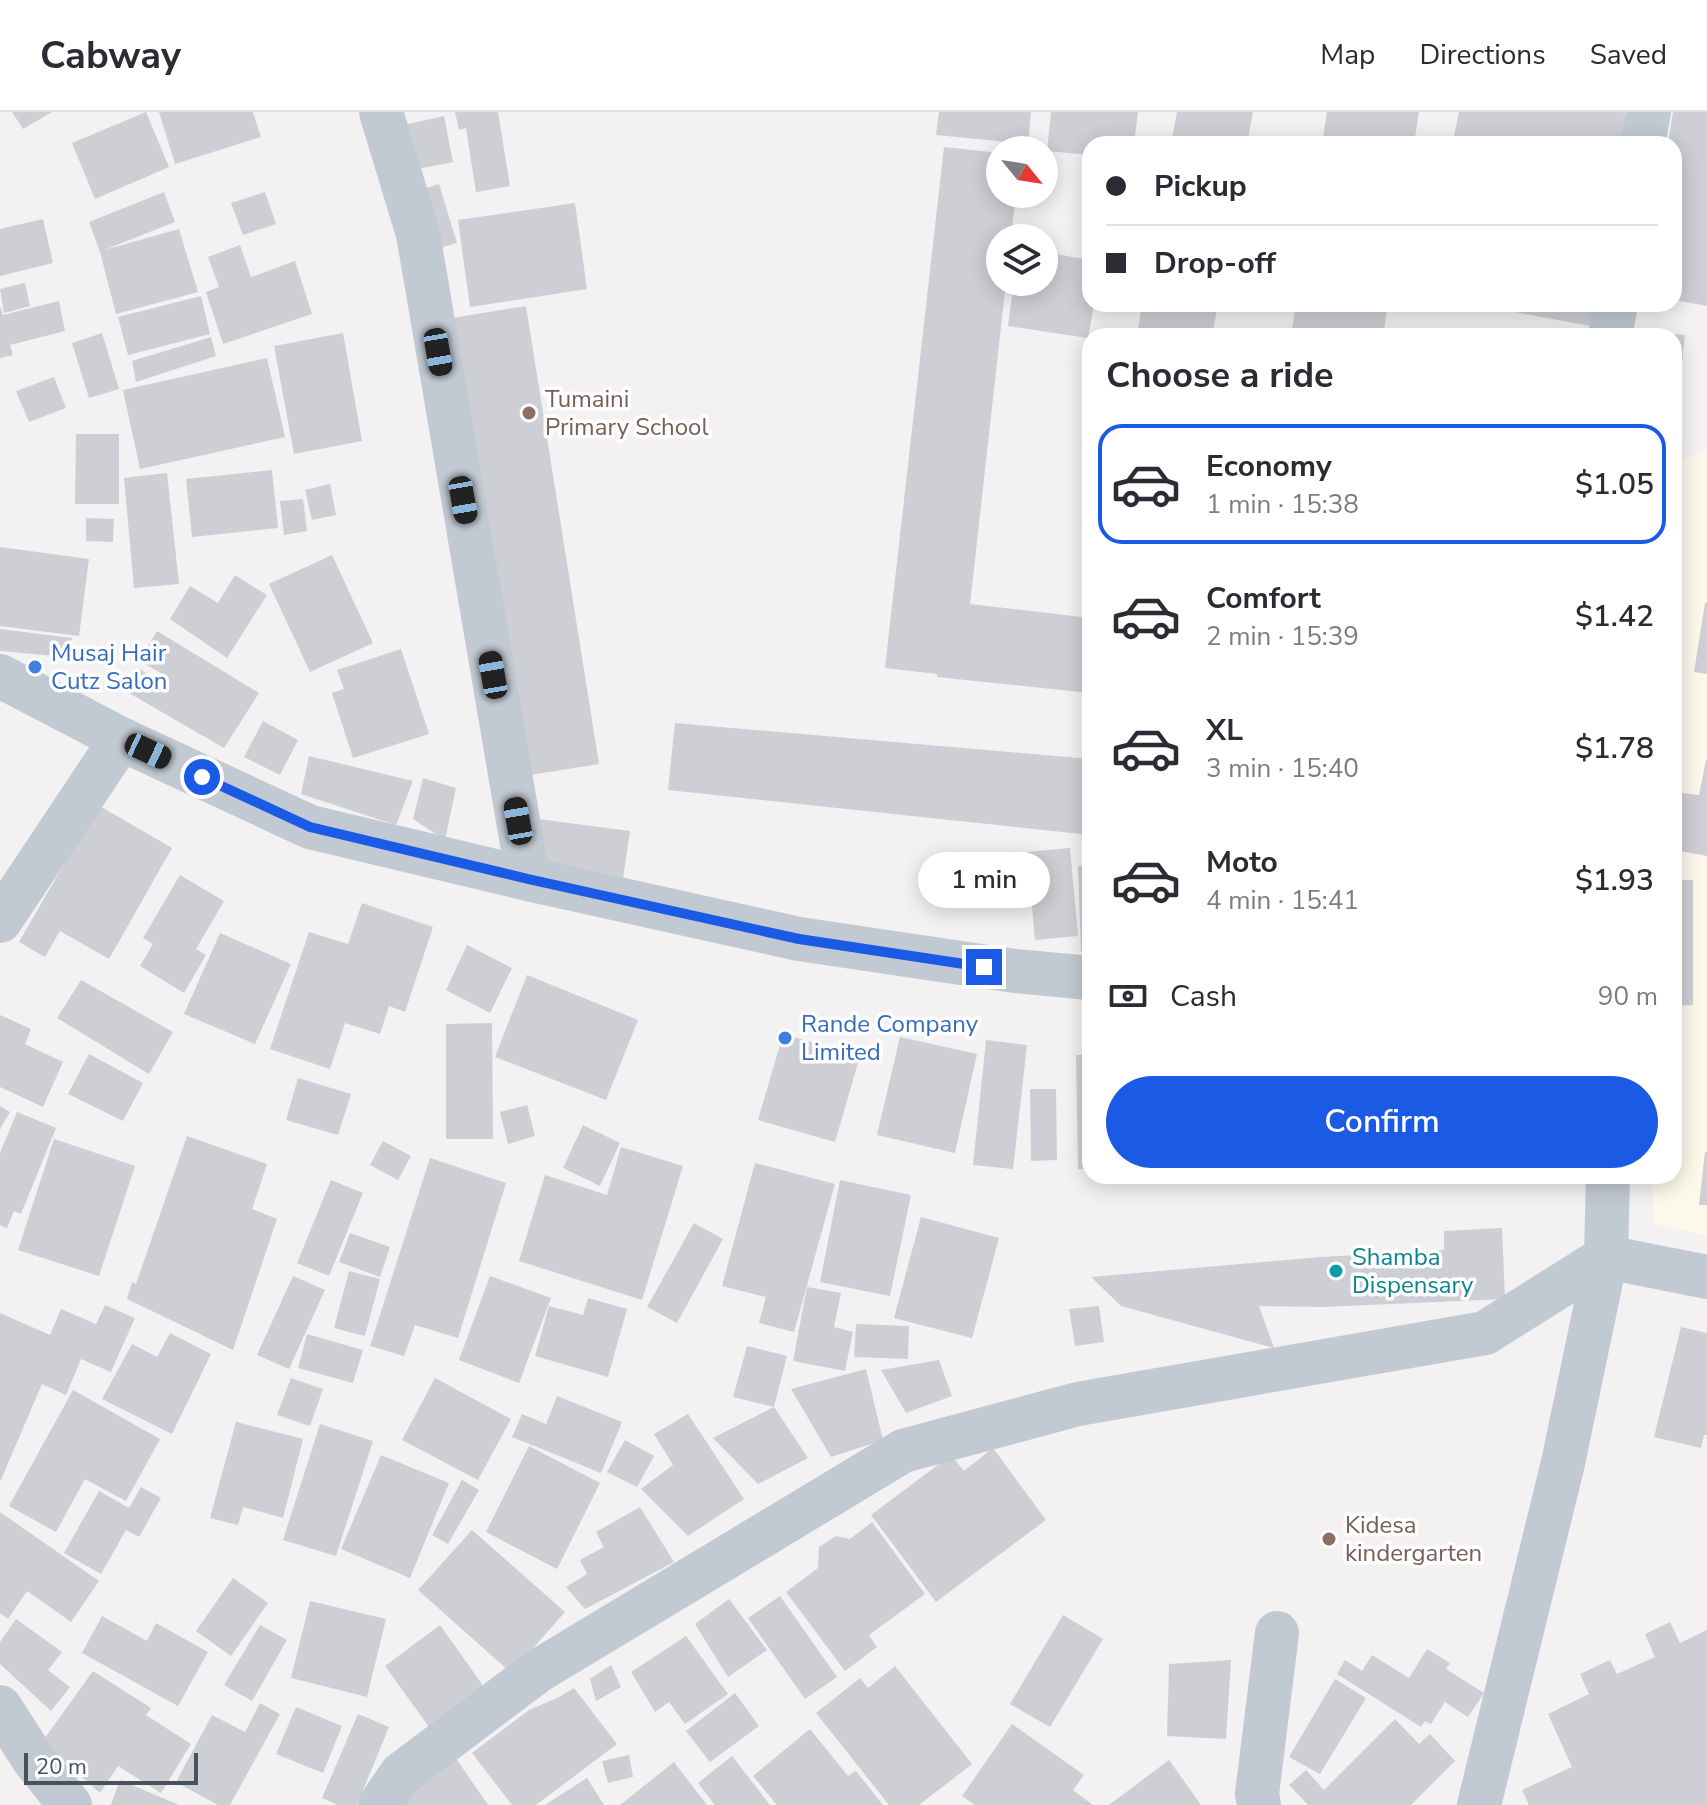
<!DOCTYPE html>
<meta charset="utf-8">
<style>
:root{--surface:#fff;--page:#f7f7f7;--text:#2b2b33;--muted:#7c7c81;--line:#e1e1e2;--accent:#1a5ae4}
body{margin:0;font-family:"Nunito Sans",sans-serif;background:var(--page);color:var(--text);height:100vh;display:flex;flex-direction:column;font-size:30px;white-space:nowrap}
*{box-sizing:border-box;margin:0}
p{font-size:26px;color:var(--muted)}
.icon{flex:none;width:44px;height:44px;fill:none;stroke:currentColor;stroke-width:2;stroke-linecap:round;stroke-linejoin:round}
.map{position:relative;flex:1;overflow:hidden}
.sheet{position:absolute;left:1082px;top:216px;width:600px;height:856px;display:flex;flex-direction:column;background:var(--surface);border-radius:24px;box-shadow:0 4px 20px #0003}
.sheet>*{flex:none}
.banner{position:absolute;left:1082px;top:24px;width:600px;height:176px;border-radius:24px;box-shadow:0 4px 20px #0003;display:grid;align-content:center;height:176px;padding:0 24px;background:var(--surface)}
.needle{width:52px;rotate:120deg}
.tools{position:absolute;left:986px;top:24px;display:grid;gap:16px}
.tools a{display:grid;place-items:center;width:72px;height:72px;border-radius:50%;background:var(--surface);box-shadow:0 4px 20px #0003;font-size:40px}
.scale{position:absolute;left:24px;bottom:20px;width:174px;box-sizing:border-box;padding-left:8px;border:4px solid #48515e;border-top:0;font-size:22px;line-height:28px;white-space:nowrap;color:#48515e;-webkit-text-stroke:6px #fff;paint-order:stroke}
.end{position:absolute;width:36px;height:36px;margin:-18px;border:10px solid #1a5ae4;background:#fff;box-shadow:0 0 0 4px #fff}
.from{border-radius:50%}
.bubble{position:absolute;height:56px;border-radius:28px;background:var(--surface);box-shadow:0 4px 20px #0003;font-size:26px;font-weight:600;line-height:56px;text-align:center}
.car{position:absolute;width:24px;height:48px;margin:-24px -12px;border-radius:10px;box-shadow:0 0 6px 2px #0007;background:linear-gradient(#222 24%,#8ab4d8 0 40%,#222 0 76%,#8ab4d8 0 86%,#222 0)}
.banner b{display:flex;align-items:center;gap:28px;height:76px;font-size:30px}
.banner b+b{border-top:2px solid var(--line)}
.banner i{width:20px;height:20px;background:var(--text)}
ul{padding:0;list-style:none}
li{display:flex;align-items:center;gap:24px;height:120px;margin:0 16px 12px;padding:0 8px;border:4px solid transparent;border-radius:24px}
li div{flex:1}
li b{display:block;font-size:30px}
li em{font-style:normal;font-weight:600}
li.selected{border-color:var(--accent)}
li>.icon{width:72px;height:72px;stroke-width:1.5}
h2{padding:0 24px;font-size:36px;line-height:96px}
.pay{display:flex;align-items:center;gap:20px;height:88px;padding:0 24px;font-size:30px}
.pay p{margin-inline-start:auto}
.primary-button{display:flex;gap:16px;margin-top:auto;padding:16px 24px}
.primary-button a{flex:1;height:92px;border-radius:48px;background:var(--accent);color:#fff;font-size:32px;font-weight:600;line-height:92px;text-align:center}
header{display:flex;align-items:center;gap:48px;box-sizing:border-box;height:112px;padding:0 40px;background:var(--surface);border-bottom:2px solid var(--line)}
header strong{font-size:38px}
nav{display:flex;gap:44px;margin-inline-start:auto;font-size:28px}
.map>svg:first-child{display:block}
.commercial{fill:#fcf9eb}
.building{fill:#cdcfd5}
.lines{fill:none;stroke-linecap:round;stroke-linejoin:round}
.minor{stroke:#c1c9d2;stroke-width:44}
.route{stroke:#1a5ae4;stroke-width:10}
.education-dot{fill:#8d6e63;stroke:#fff;stroke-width:3}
.shop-dot{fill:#3f7fe0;stroke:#fff;stroke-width:3}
.culture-dot{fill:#0f9aa8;stroke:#fff;stroke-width:3}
.labels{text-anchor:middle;stroke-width:7;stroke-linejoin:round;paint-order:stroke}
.education-label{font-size:24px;fill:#785e54;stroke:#fff;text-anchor:start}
.shop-label{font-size:24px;fill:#366cbe;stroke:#fff;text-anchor:start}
.culture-label{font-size:24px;fill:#0d838f;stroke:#fff;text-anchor:start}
</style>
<header>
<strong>Cabway</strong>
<nav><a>Map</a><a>Directions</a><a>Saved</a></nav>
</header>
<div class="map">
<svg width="1707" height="1693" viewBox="0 0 1707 1693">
<rect width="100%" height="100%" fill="#f3f1f1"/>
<path class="commercial" d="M1707,338v785l-53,-11 -2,-48h22v-714z"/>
<path class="building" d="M12,0h40l-29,17z
M146,0l23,55 -74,32 -23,-56z
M159,0h94l8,25 -86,27z
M455,0h43l12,74 -34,6 -10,-64 -7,2z
M939,0h92l-3,32 -92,-9z
M1051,0h87l-4,32h-44v11l-43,-4z
M1177,0h76l-6,32h-76z
M1327,0h92l-5,32h-92z
M1459,0h163l7,1 -6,31h-157l-13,-3z
M1673,0h34v194l-33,-6v-156h-6z
M444,4l9,46 -40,8 -9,-45z
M944,35l56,6v41h16l-5,44h-11v44h6l-36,322 120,14v75l-153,-16v-3l-52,-6z
M439,72l18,59 -24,7 -18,-58z
M164,80l11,30 -71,28 75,-21 19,63 -82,22 -16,-62 -11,-30z
M265,80l11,32 -33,11 -12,-32z
M575,91l12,86 -117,18 -12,-87z
M43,107l10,44 -53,13v-47z
M240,133l11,32 44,-16 17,53 -89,30 -17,-52 13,-5 -11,-30z
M1044,140l46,8v44h4l-6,34 -80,-12 6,-44h30z
M25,171l5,23 -26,7 -4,-24z
M201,184l9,38 -82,21 -10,-38z
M59,189l6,30 -55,14 3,10 -13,3v-52l3,9z
M1142,192h76l-6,32h-75z
M1296,192h92l-5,32h-92z
M1500,192h101l-5,23 -97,-18z
M526,194l73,458 -81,13 -72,-458z
M1634,218l39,4 -1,2h-38z
M102,221l17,56 -30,9 -17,-55z
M343,221l19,108 -68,13 -20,-108z
M1674,222l11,1 -9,79h-2z
M211,225l5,19 -80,26 -4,-21z
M267,246l18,79 -145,32 -17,-79z
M54,265l12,31 -37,14 -13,-31z
M76,322h43v70h-44z
M272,358l6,58 -86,9 -6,-58z
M167,361l12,111 -45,4 -10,-110z
M330,372l6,31 -24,5 -7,-30z
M303,387l4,32 -23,4 -4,-34z
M86,406l28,1 -1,23 -27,-1z
M0,435l89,12 -10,77 -79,-10z
M332,443l41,88 -63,29 -41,-88z
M235,463l32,20 -40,63 -57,-39 20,-33 28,17z
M1705,491h2v71l-13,-2z
M0,517l72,9 -6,19 -66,-6z
M157,519l102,62 -35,55 -95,-55 9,-25 19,12 4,-7 -22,-12z
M401,537l28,85 -76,24 -21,-65 12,-4 -7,-19z
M263,609l35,19 -18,35 -36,-18z
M675,611l415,36v76l-422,-45z
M309,644l104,25 -17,44 -95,-31z
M1706,648h1v96l-33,-6v-58l25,3z
M423,666l33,10 -11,52 -32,-21z
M98,693l74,43 -63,111 -49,-28 -15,26 -26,-15z
M538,707l92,12 -8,55 -91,-12z
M1070,736l8,88 -43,4 -8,-88z
M1078,754h12v85l-9,1z
M180,763l44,26 -28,48 10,6 -22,38 -44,-27 13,-22 -10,-6z
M1674,768h19v125l-19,1z
M362,791l71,24 -28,85 -16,-6 -9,28 -35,-11 -15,46 -60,-20 39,-117 39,12z
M220,821l71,31 -36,80 -71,-30z
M467,833l45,23 -22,45 -44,-23z
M527,863l111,45 -32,80 -111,-43z
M81,868l92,52 -24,42 -92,-56z
M0,903l31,14 -6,15 38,18 -20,45 -43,-20z
M492,911l1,116h-47v-115z
M783,922l77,22 -25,86 -77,-22z
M900,925l77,17 -22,99 -78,-18z
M986,928l41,5 -14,124 -40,-4z
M89,942l54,29 -20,38 -55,-27z
M1076,943h14v114h-12z
M298,966l53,16 -13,41 -52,-15z
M1030,977h26l1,71 -26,1z
M527,993l8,31 -27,8 -8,-32z
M0,994l10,6 -10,17z
M17,1000l39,16 -35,86 -7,-3 -7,17 -7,-3v-72z
M583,1013l37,18 -20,43 -37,-18z
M187,1024l80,28 -15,45 25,10 -44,131 -106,-51 5,-17 4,2z
M54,1027l81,27 -36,110 -81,-26z
M383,1029l28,15 -13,24 -28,-15z
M621,1035l62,19 -41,134 -123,-39 26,-86 62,20z
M1705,1040h2v53h-8z
M430,1046l76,25 -48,155 -43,-13 -11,31 -34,-10z
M755,1051l80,21 -41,148 -35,-9 7,-26 -44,-11z
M331,1068l32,13 -34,83 -32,-13z
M840,1068l71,15 -21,101 -70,-14z
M921,1105l78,21 -27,100 -78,-20z
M694,1111l29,16 -46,84 -30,-16z
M1502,1116l3,71 -182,8 -64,-1 15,42 -153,-42 -30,-29 230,-20 123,-7v-19z
M350,1121l40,14 -10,30 -41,-15z
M349,1159l31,8 -15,57 -31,-8z
M293,1164l32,14 -36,79 -32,-14z
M490,1164l61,22 -32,85 -60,-23z
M807,1175l34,6 -7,34 19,5 -8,39 -52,-10z
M588,1186l39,11 -19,68 -73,-21 14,-50 34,9z
M105,1193l30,13 -24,54 -30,-13 -15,36 -24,-11 -42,98v-169l50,22 11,-26 35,15z
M1099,1194l5,36 -29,4 -6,-37z
M856,1212l53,2 -1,33 -54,-2z
M1681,1215l26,6v102h-3l-3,13 -47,-11z
M170,1221l41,21 -39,80 -70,-35 30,-55 25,13z
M307,1222l56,16 -10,33 -55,-15z
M747,1234l40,10 -13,51 -41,-10z
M939,1248l13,36 -46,17 -25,-43z
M866,1257l17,71 -52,17 -40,-68z
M291,1266l32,11 -13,37 -33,-11z
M435,1266l76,41 -33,61 -76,-40z
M73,1278l87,49 -34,62 -41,-22 -29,53 -47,-26z
M557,1284l65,26 -21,51 -89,-36 10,-23 24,10z
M774,1295l34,51 -50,26 -45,-46z
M688,1302l56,85 -56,37 -47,-47 32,-24 -19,-31z
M236,1310l67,17 -20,79 -40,-11 -5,18 -28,-7z
M320,1312l53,17 -37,115 -53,-16z
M625,1328l29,16 -17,31 -30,-15z
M529,1334l71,37 -43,86 -71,-37z
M993,1336l53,72 -110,82 -65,-87 80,-60 13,16z
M381,1343l68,28 -39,95 -69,-29z
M462,1368l17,10 -31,54 -16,-9z
M141,1375l20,11 -22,39 -13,-7 -25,44 -37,-21 35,-62 30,17z
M640,1395l34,55 -89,47 -19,-22 21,-13 -7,-14 24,-13 -8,-15z
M0,1400l99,69 -28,41 -44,-31 -19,28 -8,-6z
M872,1410l53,72 -56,41 8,12 -32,24 -59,-79 32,-24 1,-21 17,-11 14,3z
M472,1418l93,82 -54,61 -93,-83z
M233,1466l35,25 -37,53 -35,-25z
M780,1484l57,81 -32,22 -57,-81z
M729,1487l38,51 -39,27 -33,-53z
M310,1489l76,18 -19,78 -76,-19z
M1063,1503l40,24 -53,88 -40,-23z
M102,1504l45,25 9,-18 52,29 -30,54 -96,-53z
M16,1507l46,33 -14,18 22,17 -19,24 -51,-47v-22z
M1670,1510l10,21 27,-13v175h-178l-7,-15 50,-23 -24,-53 41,-20 -9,-20 30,-14 7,14 38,-17 -10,-23z
M260,1513l27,15 -35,61 -28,-16z
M440,1513l49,69 -55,40 -49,-68z
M686,1524l42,58 -43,30 -16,-22 -14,10 -24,-40z
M1427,1537l23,14 -4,6 38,24 -16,24 -23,-15 -14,22 -6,-3 -4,6 -84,-53 8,-14 17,11 10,-16 37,23z
M1231,1548l-5,79 -59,-3 2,-72z
M611,1553l10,22 -25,14 -6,-22z
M895,1554l77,98 -53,41h-30l-73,-92 44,-35 8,10z
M93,1559l58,37 -5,7 45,29 -30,49 -43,-27 -18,27 -58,-51z
M1335,1567l31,19 -46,76 -31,-17z
M574,1576l43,56 -81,61h-24l-40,-52 57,-43 30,-13z
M735,1581l24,33 -49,36 -24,-31z
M260,1591l20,11 -50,91h-12l-42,-23 36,-67 33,17z
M296,1595l46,19 -19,47 -47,-19z
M358,1602l31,13 -32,78h-19l-16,-7z
M1395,1607l24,25 11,-10 25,27 -44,44h-103l-19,-20 17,-15 18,20z
M1012,1612l72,51 -11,15 20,15h-118l-13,-9z
M810,1617l38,47 8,-5 27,34h-106l-24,-29z
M629,1643l4,22 -25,6 -6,-22z
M732,1644l38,49h-55l-17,-22z
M455,1645l33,48h-95z
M1169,1648l32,45h-92z
M674,1650l33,43h-87z
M587,1666l17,27h-59z
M120,1668l59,25h-68z"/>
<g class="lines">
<path class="minor" d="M381,0l37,122 110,645
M1643,32l6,-32
M1610,224l6,-32
M0,564l121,63 189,88 218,52 271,60 216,32 75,7
M0,809l121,-182
M0,1595l34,53 36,45
M380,1693l21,-31 137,-103 365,-220 175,-47 407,-71 121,-76 101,20
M1259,1693l-2,-11 20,-161
M1479,1693l84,-342 43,-206 2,-81"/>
</g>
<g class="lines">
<path class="route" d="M202,665l108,50 218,52 271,60 185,28"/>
</g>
<g class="education-dot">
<circle cx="529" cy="301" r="8"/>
<circle cx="1329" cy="1427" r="8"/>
</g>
<g class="shop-dot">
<circle cx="35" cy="555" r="8"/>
<circle cx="785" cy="926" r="8"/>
</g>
<circle class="culture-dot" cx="1336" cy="1159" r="8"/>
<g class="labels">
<g class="education-label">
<text x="545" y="295">Tumaini<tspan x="545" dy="28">Primary School</tspan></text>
<text x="1345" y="1421">Kidesa<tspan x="1345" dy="28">kindergarten</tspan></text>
</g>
<g class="shop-label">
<text x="51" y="549">Musaj Hair<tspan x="51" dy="28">Cutz Salon</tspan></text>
<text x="801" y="920">Rande Company<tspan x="801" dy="28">Limited</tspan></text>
</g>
<g class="culture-label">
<text x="1352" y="1153">Shamba<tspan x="1352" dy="28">Dispensary</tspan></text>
</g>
</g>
</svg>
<div class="tools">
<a><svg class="needle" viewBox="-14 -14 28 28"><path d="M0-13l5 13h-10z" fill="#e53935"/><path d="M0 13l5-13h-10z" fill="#7c7c81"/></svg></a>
<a><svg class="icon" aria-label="layers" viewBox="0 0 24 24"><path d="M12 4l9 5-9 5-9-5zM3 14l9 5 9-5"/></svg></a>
</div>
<div class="scale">20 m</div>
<i class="end from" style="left:202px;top:665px"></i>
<i class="end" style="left:984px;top:855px"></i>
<div class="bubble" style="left:918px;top:740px;width:132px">1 min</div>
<i class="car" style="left:438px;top:240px;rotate:170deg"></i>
<i class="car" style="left:463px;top:388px;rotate:170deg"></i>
<i class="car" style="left:493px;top:563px;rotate:350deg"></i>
<i class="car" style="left:148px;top:639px;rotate:115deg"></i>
<i class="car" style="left:518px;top:709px;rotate:350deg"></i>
<div class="banner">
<b><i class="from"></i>Pickup</b>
<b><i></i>Drop-off</b>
</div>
<section class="sheet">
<h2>Choose a ride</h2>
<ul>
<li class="selected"><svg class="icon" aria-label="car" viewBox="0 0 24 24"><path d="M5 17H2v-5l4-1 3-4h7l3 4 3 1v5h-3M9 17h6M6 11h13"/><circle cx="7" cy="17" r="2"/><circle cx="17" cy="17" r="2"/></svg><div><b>Economy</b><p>1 min · 15:38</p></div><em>$1.05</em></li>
<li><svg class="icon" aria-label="car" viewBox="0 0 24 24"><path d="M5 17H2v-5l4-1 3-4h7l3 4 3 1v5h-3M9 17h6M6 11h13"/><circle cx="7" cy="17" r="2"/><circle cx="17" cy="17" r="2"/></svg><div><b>Comfort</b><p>2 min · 15:39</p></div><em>$1.42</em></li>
<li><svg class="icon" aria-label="car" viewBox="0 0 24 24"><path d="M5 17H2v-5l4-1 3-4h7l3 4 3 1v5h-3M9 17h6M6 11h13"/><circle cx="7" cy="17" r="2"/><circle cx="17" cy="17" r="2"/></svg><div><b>XL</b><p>3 min · 15:40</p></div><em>$1.78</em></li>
<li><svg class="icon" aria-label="car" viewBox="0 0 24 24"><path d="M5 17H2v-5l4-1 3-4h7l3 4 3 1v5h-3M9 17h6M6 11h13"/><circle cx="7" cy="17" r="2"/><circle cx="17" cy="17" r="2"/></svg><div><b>Moto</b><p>4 min · 15:41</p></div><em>$1.93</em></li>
</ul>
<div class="pay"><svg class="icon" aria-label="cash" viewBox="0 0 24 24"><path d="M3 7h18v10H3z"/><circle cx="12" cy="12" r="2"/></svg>Cash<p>90 m</p></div>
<div class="primary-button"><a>Confirm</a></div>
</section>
</div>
